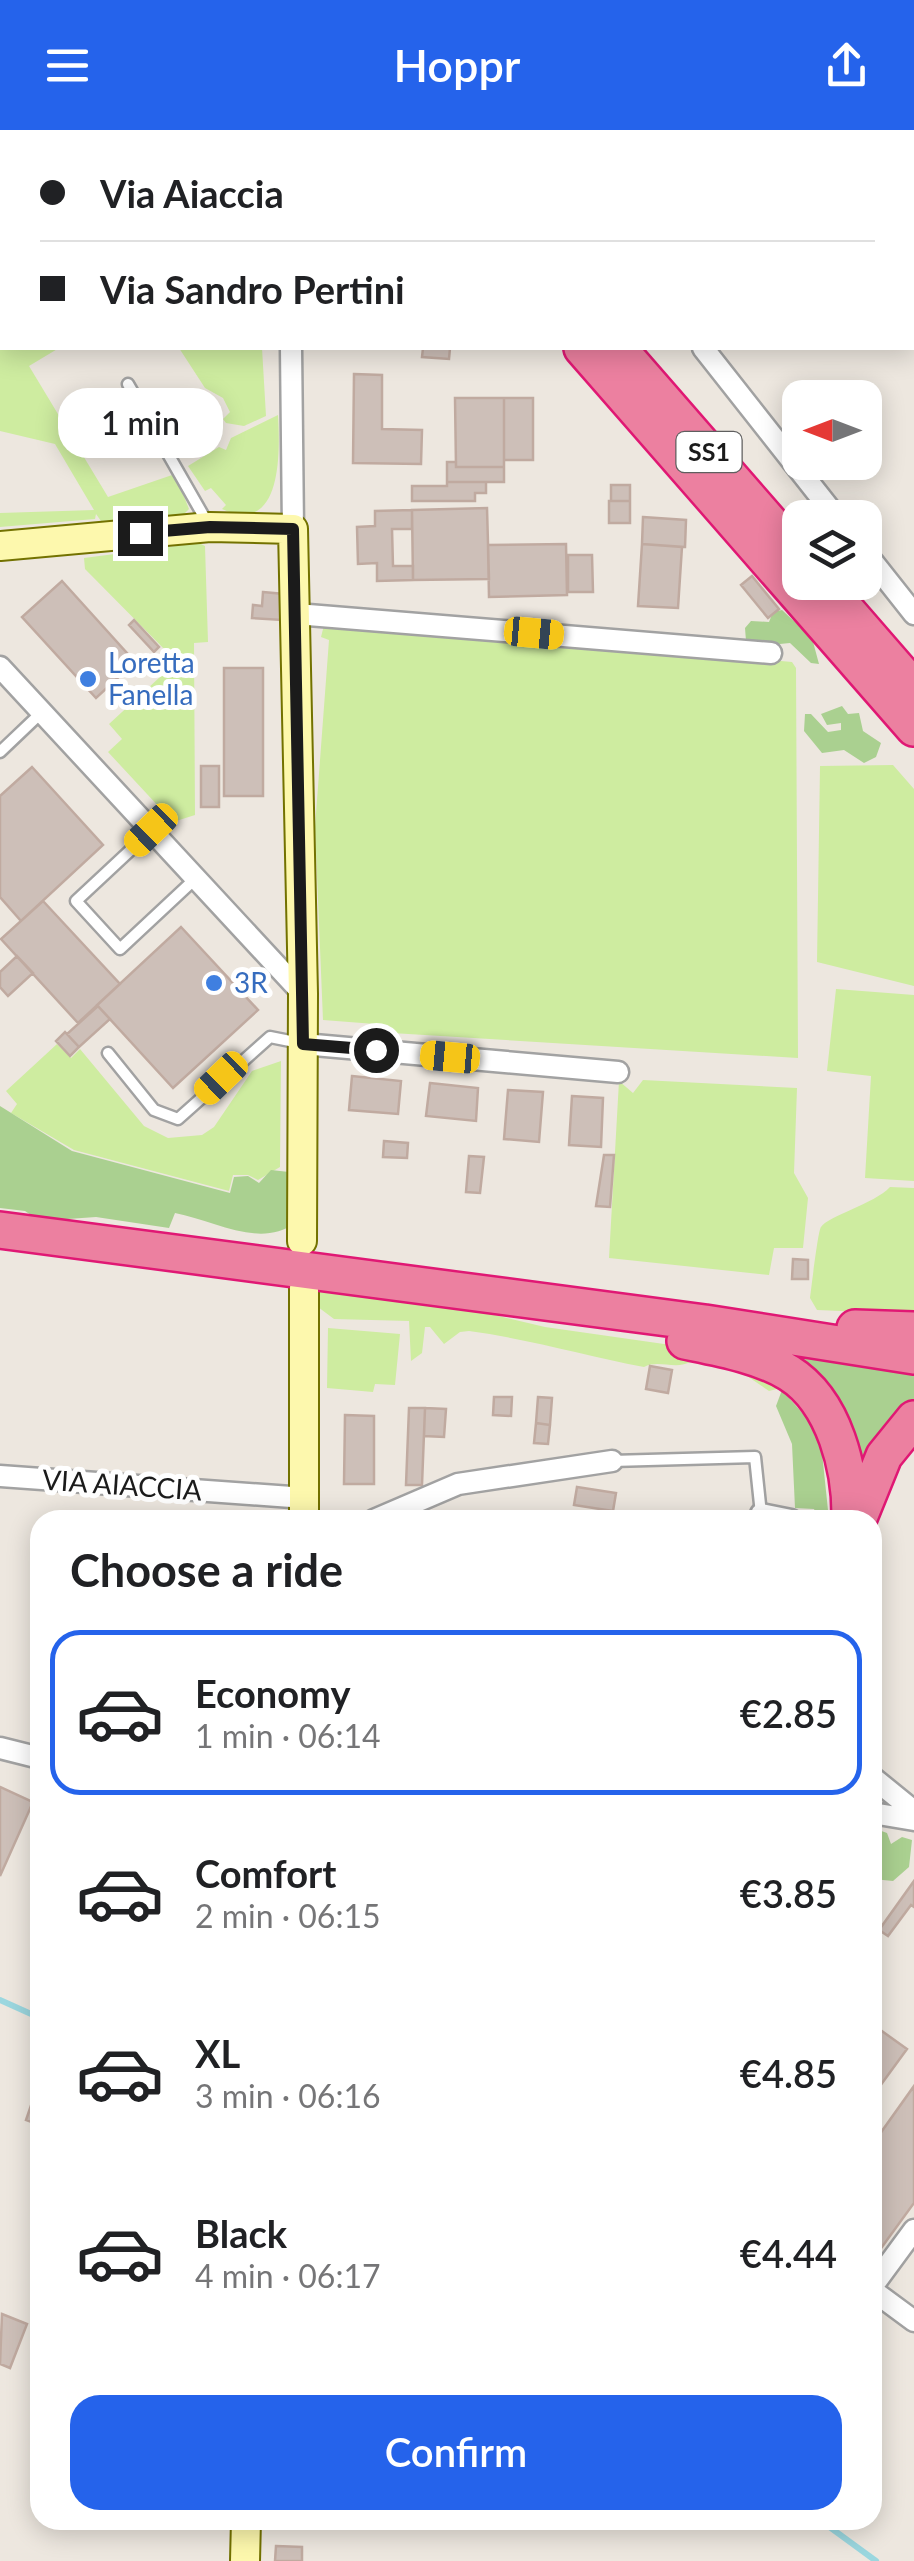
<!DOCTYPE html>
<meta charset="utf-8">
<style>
:root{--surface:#fff;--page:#f6f6f6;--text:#202124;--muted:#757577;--line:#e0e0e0;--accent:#2563eb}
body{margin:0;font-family:Lato,sans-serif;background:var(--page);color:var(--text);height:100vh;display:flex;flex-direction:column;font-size:38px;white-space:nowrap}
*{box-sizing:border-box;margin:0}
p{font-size:32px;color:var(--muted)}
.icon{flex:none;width:55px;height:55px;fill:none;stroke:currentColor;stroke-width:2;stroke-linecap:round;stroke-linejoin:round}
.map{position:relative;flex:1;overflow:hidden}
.drawer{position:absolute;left:30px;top:1380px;width:852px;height:1020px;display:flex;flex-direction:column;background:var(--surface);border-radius:30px;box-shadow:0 5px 25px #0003}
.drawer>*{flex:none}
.guide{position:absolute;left:0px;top:0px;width:915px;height:220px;box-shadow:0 5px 25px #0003;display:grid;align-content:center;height:220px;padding:0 40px;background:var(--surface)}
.needle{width:65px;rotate:270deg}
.buttons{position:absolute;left:782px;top:250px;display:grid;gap:20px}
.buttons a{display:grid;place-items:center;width:100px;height:100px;border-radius:20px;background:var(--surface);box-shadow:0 5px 25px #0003;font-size:50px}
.end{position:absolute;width:45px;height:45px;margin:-22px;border:12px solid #1b1b1b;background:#fff;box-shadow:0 0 0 5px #fff}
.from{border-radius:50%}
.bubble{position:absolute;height:70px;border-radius:30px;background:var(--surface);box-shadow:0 5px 25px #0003;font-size:32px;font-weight:600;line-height:70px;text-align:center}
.car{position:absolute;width:30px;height:60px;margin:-30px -15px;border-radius:12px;box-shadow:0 0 8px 2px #0007;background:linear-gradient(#f5c518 24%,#345 0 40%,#f5c518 0 76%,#345 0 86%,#f5c518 0)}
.guide b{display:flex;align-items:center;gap:35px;height:95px;font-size:38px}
.guide b+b{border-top:2px solid var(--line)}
.guide i{width:25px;height:25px;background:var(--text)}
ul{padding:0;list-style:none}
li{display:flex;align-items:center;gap:30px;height:165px;margin:0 20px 15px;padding:0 20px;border:5px solid transparent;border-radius:30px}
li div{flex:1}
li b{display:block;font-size:38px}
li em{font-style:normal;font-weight:600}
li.current{border-color:var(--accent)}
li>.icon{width:90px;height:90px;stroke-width:1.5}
h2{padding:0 40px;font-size:45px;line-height:120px}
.action{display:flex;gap:20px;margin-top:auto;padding:20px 40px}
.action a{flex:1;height:115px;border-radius:30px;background:var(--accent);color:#fff;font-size:40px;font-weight:600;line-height:115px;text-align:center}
header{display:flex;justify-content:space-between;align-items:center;height:130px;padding:0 40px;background:var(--accent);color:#fff;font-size:45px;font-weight:600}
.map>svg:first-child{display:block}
.grass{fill:#ceeca0}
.forest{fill:#aad090}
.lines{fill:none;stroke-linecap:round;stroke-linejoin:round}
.stream{stroke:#9bd7df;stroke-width:6}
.building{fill:#cdbfb8;stroke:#c0aaa0;stroke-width:2.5}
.lane-casing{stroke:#a2a2a2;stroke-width:15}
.street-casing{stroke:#a2a2a2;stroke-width:25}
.secondary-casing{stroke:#737200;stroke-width:32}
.highway-casing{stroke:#e01874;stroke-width:40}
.lane{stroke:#fff;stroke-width:10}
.street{stroke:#fff;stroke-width:20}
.secondary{stroke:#fdf8ad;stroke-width:28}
.highway{stroke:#ec80a0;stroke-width:35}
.route{stroke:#1b1b1b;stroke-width:12}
.shop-dot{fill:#3f7fe0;stroke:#fff;stroke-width:4}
.labels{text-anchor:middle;stroke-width:10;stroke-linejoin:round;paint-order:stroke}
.shield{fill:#fff;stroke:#5f5f5f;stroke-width:2.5}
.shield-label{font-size:25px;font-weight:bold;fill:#1b1b1b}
.shop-label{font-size:28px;fill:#366cbe;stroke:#fff;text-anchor:start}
.street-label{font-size:28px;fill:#1b1b1b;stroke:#fff}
</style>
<header><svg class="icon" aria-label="menu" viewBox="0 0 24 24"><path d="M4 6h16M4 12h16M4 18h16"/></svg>Hoppr<svg class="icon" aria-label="share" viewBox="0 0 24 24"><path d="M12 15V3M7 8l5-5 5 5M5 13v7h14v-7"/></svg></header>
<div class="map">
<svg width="914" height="2431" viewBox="0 0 914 2431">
<rect width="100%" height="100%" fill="#ede7df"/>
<path class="grass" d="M0,21l2,197h57l-30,18 79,131 67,-23 14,35 -7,7 -81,5 -5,-7 -1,5 -95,8v-14l94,-3 -39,-66 -55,-13z
M179,218h83l4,68 -22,10 -18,-3 -3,-4 7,-7 -7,-14 -18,-10z
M278,285c2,35 5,122 -56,94l4,-4 -15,-17 -6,3 -17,-25 31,-19 7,3 5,-12z
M199,413l6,3 3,96 -14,1 1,172 -22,7 -65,-70 14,-13 -13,-15 64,-59v-7l-88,-89 -1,-11z
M339,492l453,40 4,6 2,390 -406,-25 -4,-8 -65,-5 -8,-193 14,-187 -8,-3 3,-12z
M893,635l21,24v197l-97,-24 3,-196z
M836,859l78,6v186l-49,-3 6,-102 -44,-5z
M57,914l14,14 9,-9 64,77 24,12 34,-3 12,-8 38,-56 29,-10 -1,106 -22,13 -10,-5h-15l-4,16 -155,-41 -63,-37 6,-9 -11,-13z
M643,950l154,8 -3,85 14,25 -5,50h-29l-5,27 -160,-17 10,-177 14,12z
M890,1057l24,1v126l-97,-4 -7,-12c1,-7 8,-68 11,-71 7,-11 53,-23 69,-40z
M319,1162l159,19 67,16 133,19 42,12 57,27v4l-8,2 -25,-17 -52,-13c-16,10 -33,-2 -48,6 -58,-11 -115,-28 -175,-36l-9,1 -16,12 -14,-17h-5l-3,26 -11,8 -2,-40 -75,-2 -20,-15z
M328,1198l72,6 -5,51 -20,-1 -2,8 -46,-4z"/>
<path class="forest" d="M782,480l30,28 7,26 -8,-1 -21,-20 -32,3 -12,-5 -1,-13 6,-7 18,1 4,-10z
M842,576l6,8 11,-1 4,18 18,12 -5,14 -12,6 -20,-13 -22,3 -18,-22 1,-17h6l17,18 13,-2v-7l-14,2 -6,-11z
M0,976l72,45 158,42 4,-16 14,-1 11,7 12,-13 18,2 6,51c-35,26 -82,-3 -120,-10l-6,15 -73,-11 -56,4 -15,-10 -25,-3z
M767,1219l147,19v34l-15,5 -37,53 -20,-53 -8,-5v-11z
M782,1260l38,43 9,87h-10l-5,-11 -19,-1 -3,-64 -16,-38z
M873,1698l14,5 4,11 11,-7 10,3 -3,27 -16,14 -20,-2z"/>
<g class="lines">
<path class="stream" d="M0,1870l40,18
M820,2390l56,41"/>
</g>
<path class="building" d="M423,218h27l-1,11 -27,-2z
M354,244l28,1v54l40,1 -1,34 -68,-1z
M455,268h49v69h-48z
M504,268h29v62h-29z
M199,284l9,15 -22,13 -9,-15z
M447,332h9v5h48v15h-57z
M447,352h39v11h-11v8h-63v-15h35z
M611,355h19v16h-19z
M609,371h21v22h-21z
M487,378l2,71 -76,1 -1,-70z
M412,380v19h-20l1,37h20v14l-36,1v-18l-19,1 -1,-37 18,-1v-15z
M643,387l43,3 -1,27 -43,-3z
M566,414l1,51 -78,2 -1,-52z
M642,414l40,3 -4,61 -40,-2z
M568,425h24l1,37h-25z
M752,446l27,33 -11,9 -27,-33z
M62,451l73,81 -39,36 -74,-81z
M263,462l21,2 -2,26 -30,-2 1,-13 9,1z
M134,490l25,27 -5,5 -25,-27z
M224,538h39v128h-39z
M201,636h18v41h-18z
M32,637l71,78 -82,76 -21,-24v-101z
M43,771l77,83 -42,39 -77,-84z
M181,797l77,83 -85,78 -76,-83z
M17,826l16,17 -25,23 -8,-9v-15z
M98,876l12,13 -31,28 -12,-13z
M65,902l14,15 -9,9 -14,-15z
M352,946l49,5 -3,33 -49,-4z
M430,953l48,5 -2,33 -50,-5z
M508,960l35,2 -4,50 -35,-3z
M572,966l31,2 -2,49 -32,-2z
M384,1011l24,2 -1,15 -24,-1z
M604,1025h10l-4,52 -14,-1z
M469,1026l15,1 -4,36 -14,-1z
M793,1129l15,1v19h-16z
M650,1236l22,4 -4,23 -22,-4z
M494,1267h18l-1,19 -18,-1z
M538,1267l14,1 -2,27 -14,-2z
M409,1278h16l-3,77h-16z
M425,1278l21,1 -2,28 -20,-1z
M345,1285l29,1v68h-30z
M536,1293l14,2 -2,19 -14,-1z
M577,1357l39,6 -3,18 -39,-6z
M0,1657l33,15 -33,74z
M914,1751v26l-3,-2 -23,31 -9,-6z
M872,1894l35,25 -35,48z
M38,1955l2,1v39l-14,-5z
M914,1956v117l-35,48 -7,-5v-101z
M2,2184l25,10 -17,44 -10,-4z
M276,2416l26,1v14h-27z"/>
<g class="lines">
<g class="lane-casing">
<path id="lane" d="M128,254l79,138
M0,622l42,-40
M151,701l-75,70 44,48 76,-71
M108,923l46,57 24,9 92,-82 30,6
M612,1331l143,-4 6,57"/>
</g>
<g class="street-casing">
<path id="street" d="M522,0l2,2
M289,2v-2
M291,218l2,181
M703,218l134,170
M865,422l49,62
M296,484l475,39
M0,537l303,327
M303,914l315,28
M0,1346l305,22
M761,1384l30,6
M374,1390l84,-36 154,-23
M0,1618l40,10
M872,1647l42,34
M872,1683l42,7
M872,2157l42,-57
M872,2160l42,31"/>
</g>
<g class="secondary-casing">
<path id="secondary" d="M0,416l210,-19 83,2 10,465 -1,247
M304,1158v232
M245,2431l1,-41"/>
</g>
<g class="highway-casing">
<path id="highway" d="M392,0l2,2
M429,0l2,2
M0,7h2
M582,218l332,380
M618,218l182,209
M822,452l92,106
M0,1100l705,93 209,33
M855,1198l59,2
M685,1211c34,7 74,14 104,32 46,29 62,97 61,147
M858,1390l26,-64 30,-37"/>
</g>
<use href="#lane" class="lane"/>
<use href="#street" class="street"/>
<use href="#secondary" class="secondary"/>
<use href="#highway" class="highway"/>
</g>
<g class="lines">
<path class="route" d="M140,403l70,-6 83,2 10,515 73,6"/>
</g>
<g class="shop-dot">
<circle cx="88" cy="549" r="10"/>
<circle cx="214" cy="853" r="10"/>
</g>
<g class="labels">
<rect class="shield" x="676.5" y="302" width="65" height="40" rx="8"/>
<g class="shield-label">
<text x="709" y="331">SS1</text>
</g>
<g class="shop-label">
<text x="108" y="543">Loretta<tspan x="108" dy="32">Fanella</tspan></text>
<text x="234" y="863">3R</text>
</g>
<g class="street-label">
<text transform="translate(122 1355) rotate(4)" y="10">VIA AIACCIA</text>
</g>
</g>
</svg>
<div class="buttons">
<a><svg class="needle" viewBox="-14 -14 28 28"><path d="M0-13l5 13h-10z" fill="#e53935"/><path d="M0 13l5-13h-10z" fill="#757577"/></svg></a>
<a><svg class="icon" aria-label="layers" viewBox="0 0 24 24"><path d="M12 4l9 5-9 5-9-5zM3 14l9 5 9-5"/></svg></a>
</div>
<i class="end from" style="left:376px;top:920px"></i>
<i class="end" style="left:140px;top:403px"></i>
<div class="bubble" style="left:58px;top:258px;width:165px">1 min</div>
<i class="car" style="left:534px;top:503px;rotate:95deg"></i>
<i class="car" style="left:151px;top:700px;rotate:226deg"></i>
<i class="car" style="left:450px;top:927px;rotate:275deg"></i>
<i class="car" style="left:221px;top:948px;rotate:226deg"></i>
<div class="guide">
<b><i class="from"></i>Via Aiaccia</b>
<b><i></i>Via Sandro Pertini</b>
</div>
<section class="drawer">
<h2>Choose a ride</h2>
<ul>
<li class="current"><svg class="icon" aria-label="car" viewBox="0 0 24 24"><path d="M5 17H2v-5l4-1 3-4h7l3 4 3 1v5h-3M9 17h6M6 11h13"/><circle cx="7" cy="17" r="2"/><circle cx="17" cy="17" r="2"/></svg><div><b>Economy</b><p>1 min · 06:14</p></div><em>€2.85</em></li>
<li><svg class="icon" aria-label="car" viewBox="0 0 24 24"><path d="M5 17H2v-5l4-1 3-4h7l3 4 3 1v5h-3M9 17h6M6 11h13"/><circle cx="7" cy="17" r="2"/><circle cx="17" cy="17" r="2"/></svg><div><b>Comfort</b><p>2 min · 06:15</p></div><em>€3.85</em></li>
<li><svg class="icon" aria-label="car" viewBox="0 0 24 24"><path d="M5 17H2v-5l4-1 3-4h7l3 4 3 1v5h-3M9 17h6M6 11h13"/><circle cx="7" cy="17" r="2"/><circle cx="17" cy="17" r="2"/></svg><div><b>XL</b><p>3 min · 06:16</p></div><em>€4.85</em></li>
<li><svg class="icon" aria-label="car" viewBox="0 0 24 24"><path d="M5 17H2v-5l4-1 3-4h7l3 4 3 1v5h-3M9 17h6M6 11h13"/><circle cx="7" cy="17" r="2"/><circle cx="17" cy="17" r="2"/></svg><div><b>Black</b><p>4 min · 06:17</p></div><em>€4.44</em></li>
</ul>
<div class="action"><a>Confirm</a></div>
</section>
</div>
